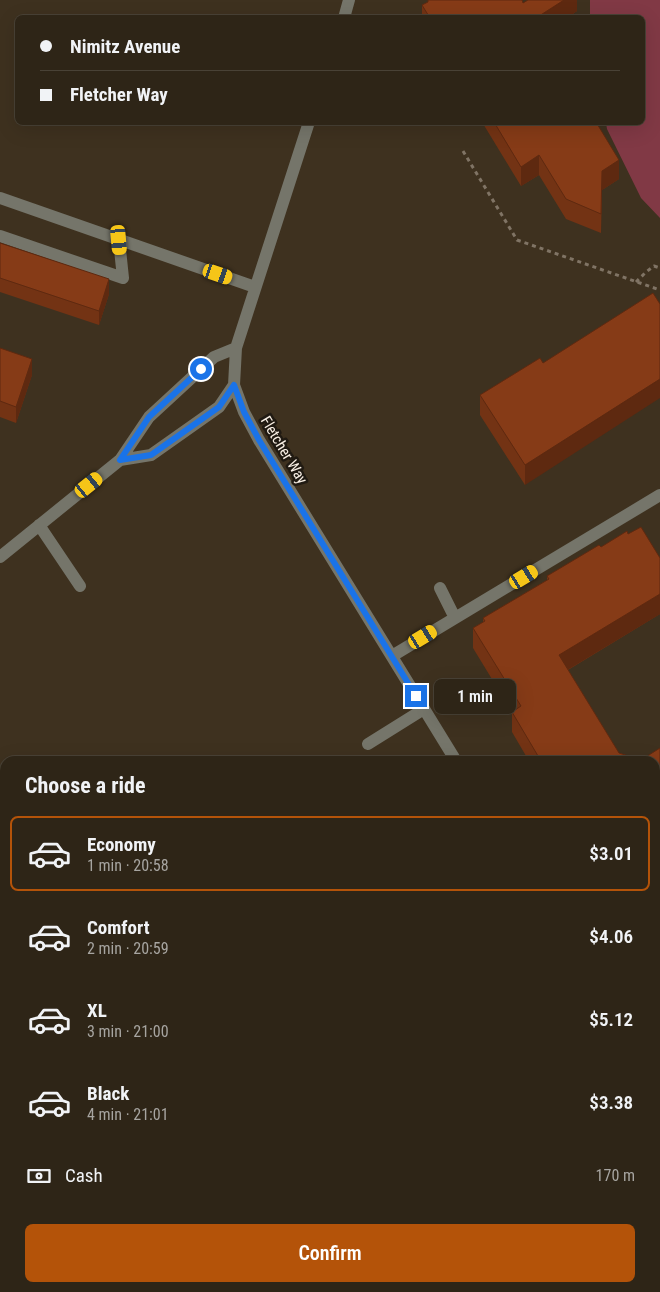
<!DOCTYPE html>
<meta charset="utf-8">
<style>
:root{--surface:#2e2517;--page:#3a3124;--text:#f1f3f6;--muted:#a7a5a1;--line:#494236;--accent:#b45309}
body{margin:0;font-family:"Roboto Condensed",sans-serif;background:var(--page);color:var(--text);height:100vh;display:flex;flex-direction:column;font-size:19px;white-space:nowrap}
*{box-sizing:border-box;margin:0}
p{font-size:16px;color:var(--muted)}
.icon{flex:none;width:28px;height:28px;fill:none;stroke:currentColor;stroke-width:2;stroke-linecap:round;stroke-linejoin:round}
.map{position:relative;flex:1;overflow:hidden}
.side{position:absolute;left:0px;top:756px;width:660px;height:536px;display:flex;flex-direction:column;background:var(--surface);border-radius:15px 15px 0 0;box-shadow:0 5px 20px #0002,0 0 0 1px var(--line)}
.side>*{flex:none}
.hud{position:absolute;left:15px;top:15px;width:630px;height:110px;border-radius:8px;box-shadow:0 5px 20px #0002,0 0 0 1px var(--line);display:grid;align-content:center;height:110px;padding:0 25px;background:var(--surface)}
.end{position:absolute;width:22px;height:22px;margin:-11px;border:6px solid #1a73e8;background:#fff;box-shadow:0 0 0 2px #fff}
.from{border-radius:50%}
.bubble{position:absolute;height:35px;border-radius:8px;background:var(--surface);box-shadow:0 5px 20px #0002,0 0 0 1px var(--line);font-size:16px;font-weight:600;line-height:35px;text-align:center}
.car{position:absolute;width:15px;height:30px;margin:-15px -8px;border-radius:6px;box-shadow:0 0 4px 1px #0007;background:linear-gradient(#f5c518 24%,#345 0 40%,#f5c518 0 76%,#345 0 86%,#f5c518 0)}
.hud b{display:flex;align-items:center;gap:18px;height:48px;font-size:19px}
.hud b+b{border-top:1px solid var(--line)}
.hud i{width:12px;height:12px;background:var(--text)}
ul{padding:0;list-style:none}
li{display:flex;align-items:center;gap:15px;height:75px;margin:0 10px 8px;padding:0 15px;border:2px solid transparent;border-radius:8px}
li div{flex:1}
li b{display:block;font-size:19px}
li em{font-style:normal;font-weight:600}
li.current{border-color:var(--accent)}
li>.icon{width:45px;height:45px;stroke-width:1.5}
h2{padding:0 25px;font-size:22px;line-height:60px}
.pay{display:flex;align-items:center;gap:12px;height:55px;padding:0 25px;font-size:19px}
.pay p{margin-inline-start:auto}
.cta{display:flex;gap:10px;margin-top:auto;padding:10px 25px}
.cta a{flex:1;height:58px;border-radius:8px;background:var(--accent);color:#fff;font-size:20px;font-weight:600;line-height:58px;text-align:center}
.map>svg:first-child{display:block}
.green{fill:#813945}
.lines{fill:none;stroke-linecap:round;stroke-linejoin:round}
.path{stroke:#807465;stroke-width:3;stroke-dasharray:4 4;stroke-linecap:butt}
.minor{stroke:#75756a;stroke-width:12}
.wall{fill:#733314}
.shaded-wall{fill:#5e2910}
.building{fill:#863b17;stroke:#5e2910}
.route{stroke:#1a73e8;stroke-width:6}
.labels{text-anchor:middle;stroke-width:5;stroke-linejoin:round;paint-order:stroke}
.street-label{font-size:15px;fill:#f9f0e5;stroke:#201a12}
</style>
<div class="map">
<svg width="660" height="1292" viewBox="0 0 660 1292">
<rect width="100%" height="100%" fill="#3e311f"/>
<path class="green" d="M590,0h70v218l-19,-20 -34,-69 -1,-6 36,-1v-104l-52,-1z"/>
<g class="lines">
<path class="path" d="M463,151l54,89 143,50
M636,282l10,-10 8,-6 6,2
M655,925l5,1
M0,1278l5,-3"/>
<path class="minor" d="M344,18l5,-18
M309,122l-73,226 -2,37 10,27 15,28 197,321
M0,198l255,89
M0,236l123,42 -4,-38
M120,460l31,-5 68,-48 15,-22
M39,525l41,61
M0,557l120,-97 29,-43 65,-60 22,-9
M440,588l15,30
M392,656l268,-161
M368,744l56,-35
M0,1049l5,-3
M655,1097l5,8
M79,1292l8,-4"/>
</g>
<path class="wall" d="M577,0v11l-10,7h-145v-13l6,-3 95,1z
M482,122h114l23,57 -17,11 -1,43 -35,-14 -27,-44 -18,11z
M0,243l109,51 -10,31 -99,-33z
M0,348l32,27 -16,48 -16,-6z
M543,363l-18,122 -45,-70v-20z
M628,534l32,24v56l-92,56 51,83 22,7 14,1h-126l-17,-29v-20l-39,-64v-20l10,-6v-4l64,-38v-4l54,-29z
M477,1288h33l-7,4h-23z"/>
<path class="shaded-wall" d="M564,0h13v11l-10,7h-31z
M539,155v20l-18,11v-19z
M619,160v19l-17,11 -1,43 1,-62z
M109,279v15l-10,31v-14z
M32,359v16l-16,48v-16z
M660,379v19l-135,87v-20z
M660,594v20l-101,61v-20z
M660,828v20l-5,3v-20z
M5,1195v20l-5,3v-20z
M486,1288h24l-7,4h-17z"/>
<path class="building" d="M428,0h94l1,3 5,-3h36l-28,18h-106l-8,-13 6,-3z
M494,122h102l23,38 -17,11 -1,43 -35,-15 -27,-44 -18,12z
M0,243l109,36 -10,32 -99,-33z
M653,293l7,11v75l-135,86 -45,-70 60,-37 3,5z
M0,348l32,11 -16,48 -16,-6z
M641,527l19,31v36l-101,61 60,98 22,7 19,-12v80l-5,3v-70h-114l-29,-49 9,-6 -48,-78 12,-7 -2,-3 66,-39 -2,-3 52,-31 2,2 26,-16 1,3z
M5,1052v143l-5,3v-143z
M283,1288h73l2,4h-82z"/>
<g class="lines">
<path class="route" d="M201,369l-52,48 -29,43 31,-5 68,-48 15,-22 10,27 15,28 157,256"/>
</g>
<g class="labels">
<g class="street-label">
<text transform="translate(284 450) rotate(59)" y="5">Fletcher Way</text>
</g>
</g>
</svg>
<i class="end from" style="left:201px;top:369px"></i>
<i class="end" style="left:416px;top:696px"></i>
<div class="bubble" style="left:434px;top:679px;width:82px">1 min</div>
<i class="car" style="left:119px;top:240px;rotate:175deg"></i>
<i class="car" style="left:218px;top:274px;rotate:109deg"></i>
<i class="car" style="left:89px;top:485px;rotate:51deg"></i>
<i class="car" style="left:524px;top:577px;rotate:59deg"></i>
<i class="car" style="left:423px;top:637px;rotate:59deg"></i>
<div class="hud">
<b><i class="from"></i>Nimitz Avenue</b>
<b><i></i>Fletcher Way</b>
</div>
<section class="side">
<h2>Choose a ride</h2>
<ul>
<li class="current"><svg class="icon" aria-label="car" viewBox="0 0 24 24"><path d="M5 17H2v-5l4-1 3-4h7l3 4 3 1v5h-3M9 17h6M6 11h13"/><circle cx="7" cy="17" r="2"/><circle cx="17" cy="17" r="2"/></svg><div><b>Economy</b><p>1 min · 20:58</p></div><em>$3.01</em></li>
<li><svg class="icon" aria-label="car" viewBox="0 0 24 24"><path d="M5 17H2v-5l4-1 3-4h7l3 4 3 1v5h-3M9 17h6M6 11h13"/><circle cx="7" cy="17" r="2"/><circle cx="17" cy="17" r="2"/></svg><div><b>Comfort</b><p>2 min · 20:59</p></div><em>$4.06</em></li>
<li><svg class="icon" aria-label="car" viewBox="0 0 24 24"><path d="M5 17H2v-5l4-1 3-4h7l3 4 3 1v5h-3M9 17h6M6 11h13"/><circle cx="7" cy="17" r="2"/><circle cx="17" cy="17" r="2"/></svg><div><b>XL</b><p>3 min · 21:00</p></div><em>$5.12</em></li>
<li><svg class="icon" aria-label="car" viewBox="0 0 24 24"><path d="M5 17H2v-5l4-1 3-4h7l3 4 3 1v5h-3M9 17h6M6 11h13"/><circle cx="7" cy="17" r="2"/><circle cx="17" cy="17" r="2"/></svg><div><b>Black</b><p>4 min · 21:01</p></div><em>$3.38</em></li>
</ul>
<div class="pay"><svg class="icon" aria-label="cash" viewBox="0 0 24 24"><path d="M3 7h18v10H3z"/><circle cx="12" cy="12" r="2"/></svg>Cash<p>170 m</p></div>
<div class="cta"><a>Confirm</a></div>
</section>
</div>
